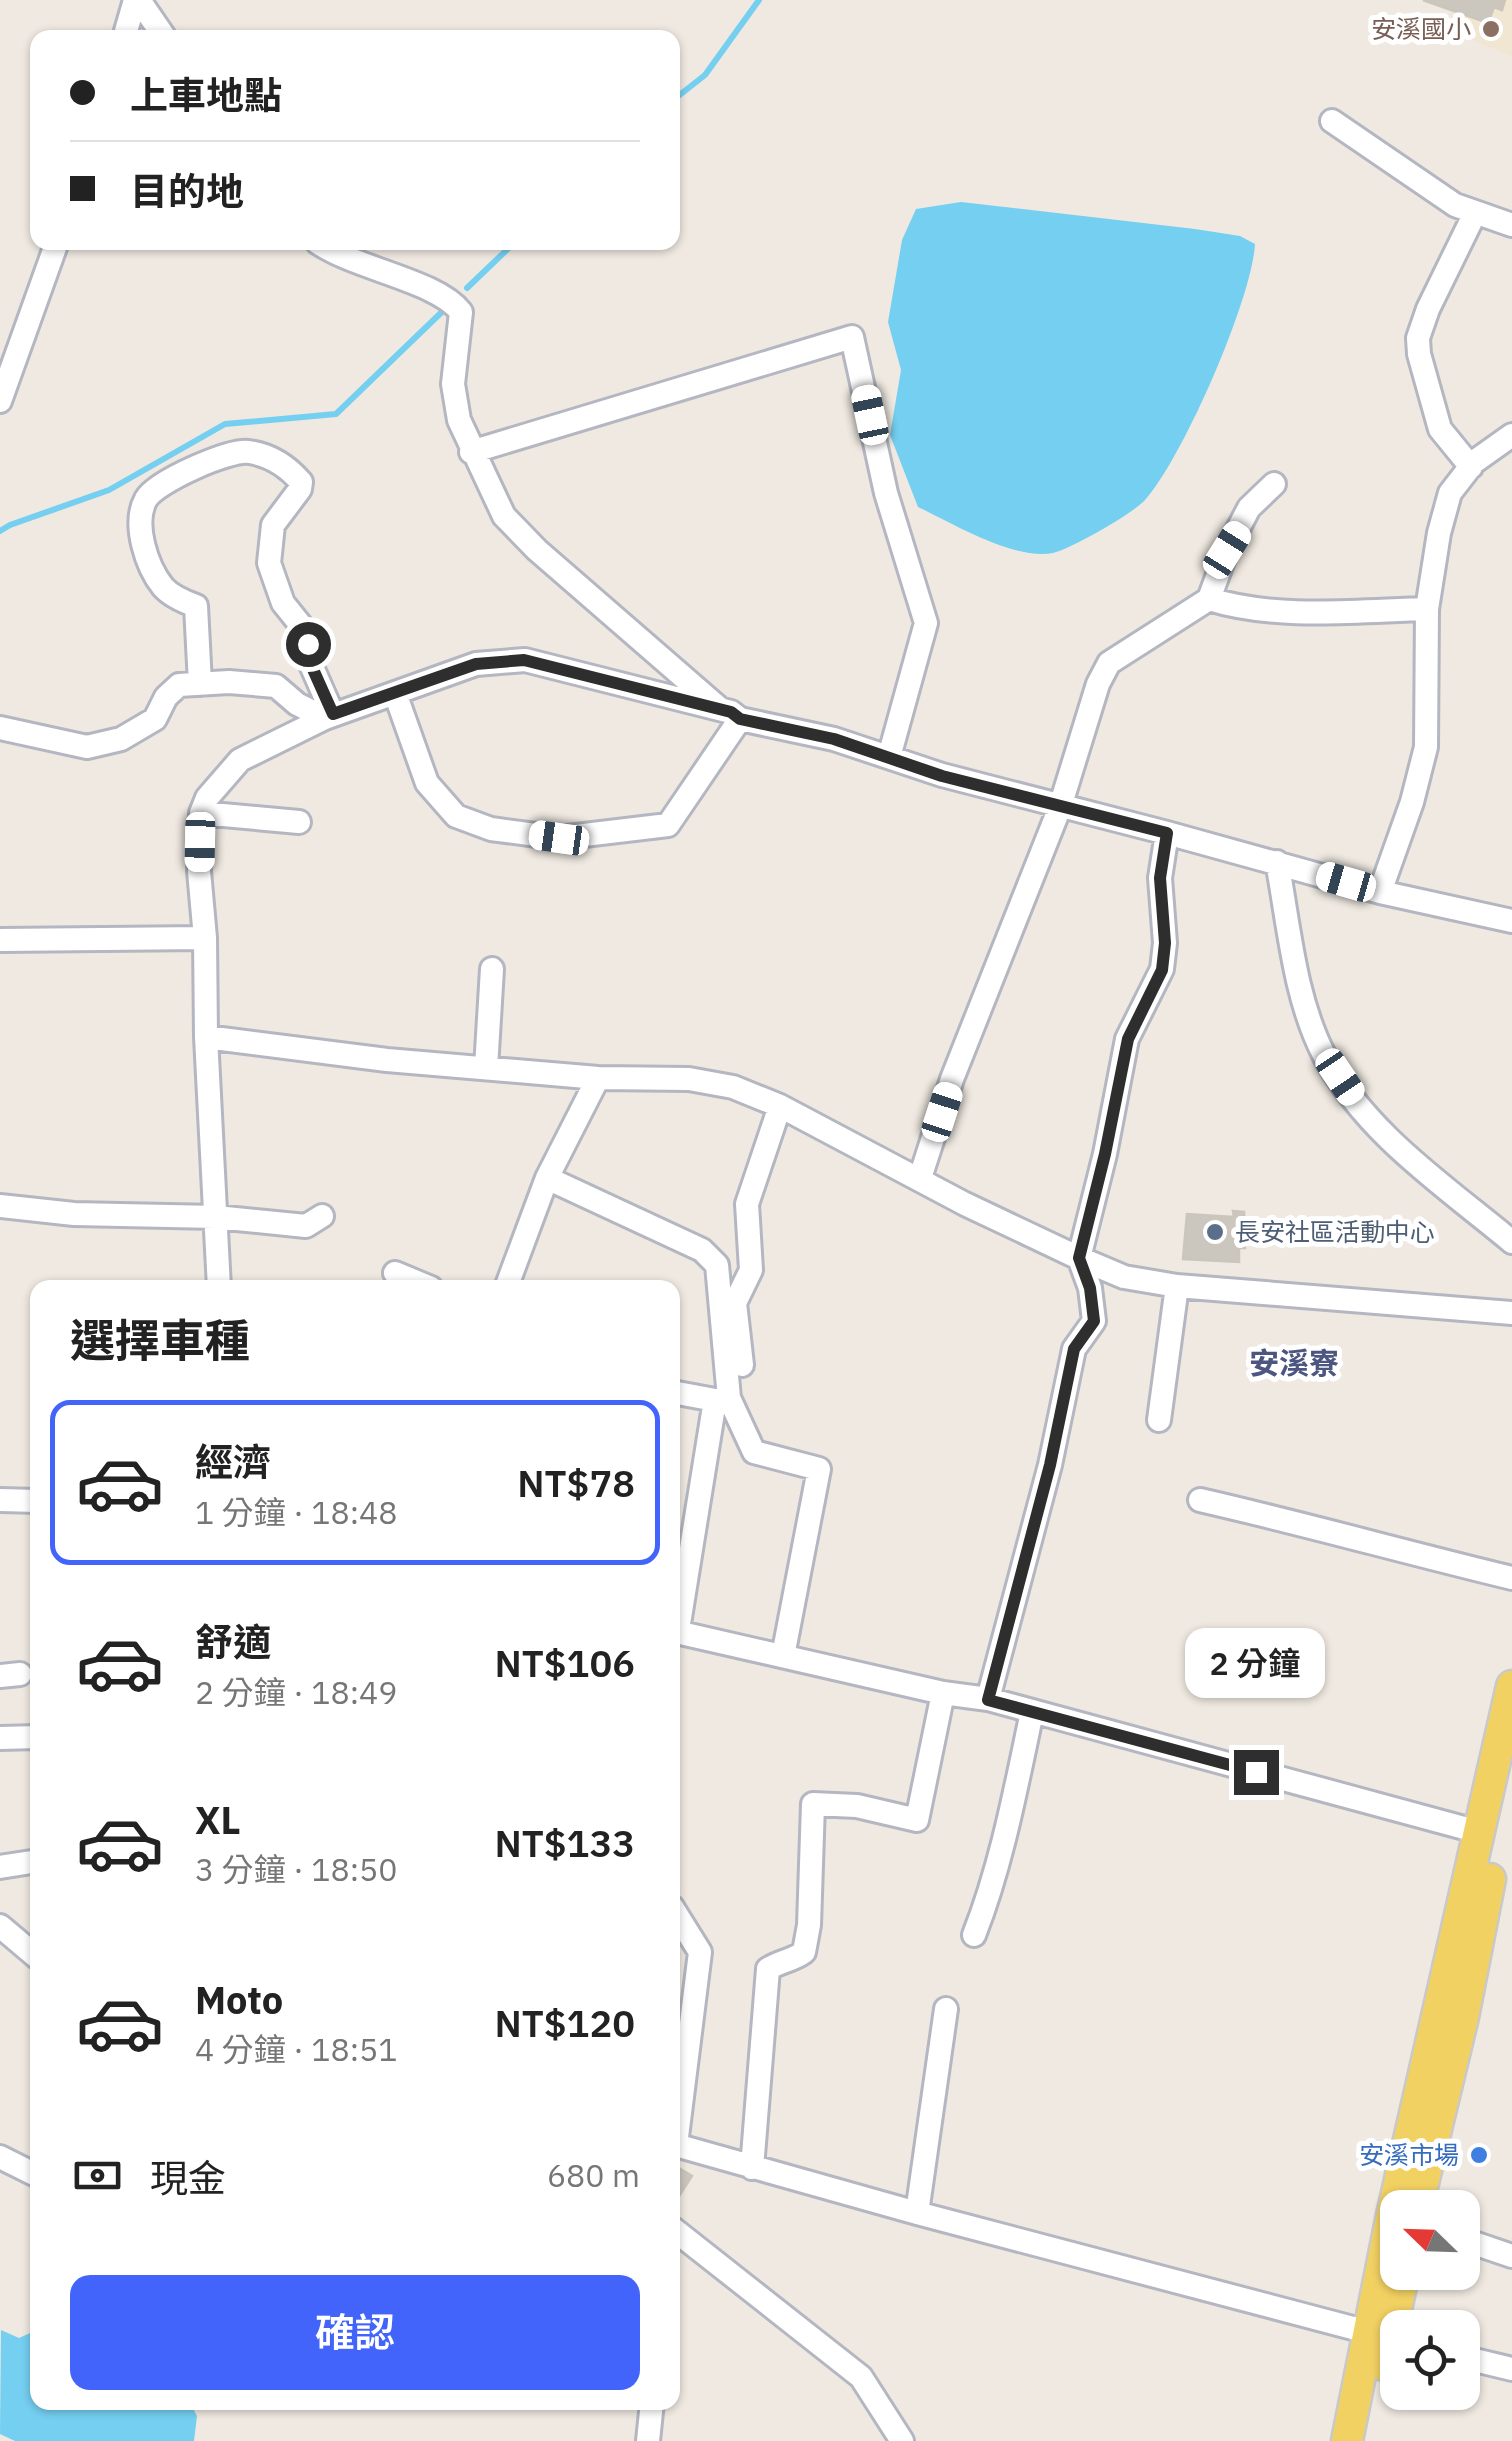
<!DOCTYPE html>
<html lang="zh-TW">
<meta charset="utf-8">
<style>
:root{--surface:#fff;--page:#f2f2f2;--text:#222;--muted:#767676;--line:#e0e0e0;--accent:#4264fb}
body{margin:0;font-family:"IBM Plex Sans","Noto Sans TC",sans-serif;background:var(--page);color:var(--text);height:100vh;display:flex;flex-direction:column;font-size:38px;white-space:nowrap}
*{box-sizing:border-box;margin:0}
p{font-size:32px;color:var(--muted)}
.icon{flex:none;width:55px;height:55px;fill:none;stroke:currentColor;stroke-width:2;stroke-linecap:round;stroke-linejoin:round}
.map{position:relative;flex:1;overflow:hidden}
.panel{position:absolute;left:30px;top:1280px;width:650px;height:1130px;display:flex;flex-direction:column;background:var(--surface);border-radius:20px;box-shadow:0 2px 8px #0004}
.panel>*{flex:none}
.guide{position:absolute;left:30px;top:30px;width:650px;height:220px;border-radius:20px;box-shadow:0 2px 8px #0004;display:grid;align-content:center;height:220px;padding:0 40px;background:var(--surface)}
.needle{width:65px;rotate:293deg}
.tools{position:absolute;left:1380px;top:2190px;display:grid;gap:20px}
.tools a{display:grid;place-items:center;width:100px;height:100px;border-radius:20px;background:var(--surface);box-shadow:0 2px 8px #0004;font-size:50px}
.end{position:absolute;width:45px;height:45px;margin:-22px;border:12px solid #2e2e2e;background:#fff;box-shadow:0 0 0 5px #fff}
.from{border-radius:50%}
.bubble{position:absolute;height:70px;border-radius:20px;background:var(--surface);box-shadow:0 2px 8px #0004;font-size:32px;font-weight:600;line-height:70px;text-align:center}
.car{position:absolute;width:30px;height:60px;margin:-30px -15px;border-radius:12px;box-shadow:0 0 8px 2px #0007;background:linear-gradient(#fff 24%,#345 0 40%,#fff 0 76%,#345 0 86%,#fff 0)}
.guide b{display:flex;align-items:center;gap:35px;height:95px;font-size:38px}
.guide b+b{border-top:2px solid var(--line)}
.guide i{width:25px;height:25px;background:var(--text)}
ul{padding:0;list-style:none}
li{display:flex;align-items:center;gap:30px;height:165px;margin:0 20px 15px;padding:0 20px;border:5px solid transparent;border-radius:20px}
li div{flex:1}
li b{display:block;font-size:38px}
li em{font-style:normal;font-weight:600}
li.active{border-color:var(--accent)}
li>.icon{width:90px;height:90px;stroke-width:1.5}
h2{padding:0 40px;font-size:45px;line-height:120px}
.pay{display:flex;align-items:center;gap:25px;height:110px;padding:0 40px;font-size:38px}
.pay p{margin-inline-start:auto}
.cta{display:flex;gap:20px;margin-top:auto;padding:20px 40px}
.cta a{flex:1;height:115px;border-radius:20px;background:var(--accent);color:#fff;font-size:40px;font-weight:600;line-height:115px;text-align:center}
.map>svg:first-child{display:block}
.education{fill:#f0e6d1}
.water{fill:#75cff0}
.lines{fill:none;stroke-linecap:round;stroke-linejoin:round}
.stream{stroke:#75cff0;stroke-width:6}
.building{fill:#cbc7bf;stroke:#cbc5ba;stroke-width:2.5}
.minor-casing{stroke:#b4b7c1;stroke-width:28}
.major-casing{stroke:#c9c9c9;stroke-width:35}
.minor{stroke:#fff;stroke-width:22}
.major{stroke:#f2d163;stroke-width:30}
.route{stroke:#2e2e2e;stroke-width:12}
.education-dot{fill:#8d6e63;stroke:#fff;stroke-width:4}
.service-dot{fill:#5c6f8a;stroke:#fff;stroke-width:4}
.shop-dot{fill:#3f7fe0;stroke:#fff;stroke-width:4}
.labels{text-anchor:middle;stroke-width:10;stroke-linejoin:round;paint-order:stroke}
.education-label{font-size:25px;fill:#785e54;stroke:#fff;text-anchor:end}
.service-label{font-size:25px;fill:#4e5e75;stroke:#fff;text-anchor:start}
.shop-label{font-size:25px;fill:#366cbe;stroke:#fff;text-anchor:end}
.quarter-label{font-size:30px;font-weight:bold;fill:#4d5680;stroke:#fff}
</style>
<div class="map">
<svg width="1512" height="2441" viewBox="0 0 1512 2441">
<rect width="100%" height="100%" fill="#efe9e1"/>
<path class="education" d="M1423,0h89v56l-38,-15 -10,-23z"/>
<path class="water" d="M961,202l234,27 45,7 15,8c-3,55 -72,214 -110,256 -13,14 -74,49 -92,53 -38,8 -101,-30 -135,-46l-28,-72 11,-65 -13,-48 14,-82 14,-31z
M1,2330l18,8 18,-8 1,72 152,1 7,13 -3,25h-179l-15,-7z"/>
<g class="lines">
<path class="stream" d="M672,101l33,-26 54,-75
M467,288l48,-46
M0,531l10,-6 99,-35 116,-66 111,-10 111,-107"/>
</g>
<path class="building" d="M1423,0h82l-3,10 -8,-3 -6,16z
M1233,1211l11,1 1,36h-6v14l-56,-3 4,-45 47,3z
M672,2164l20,12 -20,31z"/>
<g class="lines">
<g class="minor-casing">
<path id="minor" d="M139,0l26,38
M124,38l11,-38
M1332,121l123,84 57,20
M317,242c38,27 119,38 144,70l-8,72 6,36 45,96 33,34 182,158
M0,401l57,-159
M471,452l381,-115 34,156 40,130 -37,134
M1471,467l-31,-38 -21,-75 -1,-16 10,-29 47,-96
M1209,599l18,-49 22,-42 25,-24
M200,684l-4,-78c-11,-4 -25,-10 -33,-19 -16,-20 -31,-63 -17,-88 11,-18 84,-50 103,-47 21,3 39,15 52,30l-1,7 -27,36 -4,38 14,40 24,30 5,34 21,48
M395,693l32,90 29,33 35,13 68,9 109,-13 72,-106
M0,728l87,19 34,-8 34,-20 11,-22 13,-12 50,-3 47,4 21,18 28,14
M201,813l98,9
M1277,862c12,63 17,135 47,193 42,79 121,131 188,187
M1380,892l32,-90 14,-55 1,-138 12,-76 11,-40 24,-31 38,-27
M0,940l205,-2
M206,1037l181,23 211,18 91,1 44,8 47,19 185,98 114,54 45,19 53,9 335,27
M486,1068l6,-99
M547,1178l155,72 15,15 12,133 -14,2
M920,1178l32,-99 108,-272 38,-123 11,-21 100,-64c68,21 147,12 218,10
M0,1206l74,8 142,3 90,9 16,-10
M395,1273l36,15
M219,1288l-13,-251 -1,-99 -6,-67 2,-58 6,-15 33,-38 85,-42 151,-54 49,-4 206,52 9,7 94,20 108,36 225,58 213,59 132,29
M506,1288l41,-110 51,-100
M742,1365l-7,-62 16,-33 -4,-66 33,-98
M672,1392l43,8 -37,230
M729,1398l25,54 65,17 -36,187
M1159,1420l18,-134
M0,1500l38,1
M1200,1500c105,24 208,53 312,78
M672,1631l271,62 45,6 491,133
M0,1676l20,-2
M988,1699l62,-234 24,-116 20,-28 -4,-33 -11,-30 26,-104 22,-115 35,-70 3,-26 -5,-65 7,-45
M0,1738l38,-1
M0,1867l38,-6
M672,1907l28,45 -24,193
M0,1926l38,32
M974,1935c28,-71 42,-148 58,-223
M672,2144l245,69 466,123
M0,2157l38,19
M752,2168l16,-199c12,-8 24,-8 36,-17l5,-27 4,-121 44,2 60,14 26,-127
M917,2213l29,-204
M672,2228l189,149 41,64
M1462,2239l50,17
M1462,2357l50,12
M648,2441l4,-39"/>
</g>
<g class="major-casing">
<path id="major" d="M1417,2208l46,-191 27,-138
M1384,2365l20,-93
M1347,2441l45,-226 120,-529"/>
</g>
<use href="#minor" class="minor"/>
<use href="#major" class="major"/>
</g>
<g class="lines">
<path class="route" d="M308,644l4,23 21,47 143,-50 48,-4 207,52 9,7 94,20 108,37 225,57 -7,45 5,65 -3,27 -34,69 -23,115 -26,104 11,30 4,33 -20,28 -24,116 -62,235 268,72"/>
</g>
<circle class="education-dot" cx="1491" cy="29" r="10"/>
<circle class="service-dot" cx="1215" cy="1232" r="10"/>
<circle class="shop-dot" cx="1479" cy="2155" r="10"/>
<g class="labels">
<g class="education-label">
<text x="1471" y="38">安溪國小</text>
</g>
<g class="service-label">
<text x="1235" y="1241">長安社區活動中心</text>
</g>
<g class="shop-label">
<text x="1459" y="2164">安溪市場</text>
</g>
<g class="quarter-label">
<text x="1294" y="1374">安溪寮</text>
</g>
</g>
</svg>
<div class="tools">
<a><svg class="needle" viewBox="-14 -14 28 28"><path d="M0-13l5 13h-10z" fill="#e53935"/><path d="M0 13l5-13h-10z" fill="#767676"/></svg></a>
<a><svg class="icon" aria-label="locate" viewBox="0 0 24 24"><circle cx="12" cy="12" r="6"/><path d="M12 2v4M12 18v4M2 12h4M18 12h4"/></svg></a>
</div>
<i class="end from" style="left:308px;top:644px"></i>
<i class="end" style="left:1256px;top:1772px"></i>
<div class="bubble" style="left:1185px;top:1628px;width:140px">2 分鐘</div>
<i class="car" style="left:870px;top:415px;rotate:348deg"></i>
<i class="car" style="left:1227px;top:550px;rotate:32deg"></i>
<i class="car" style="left:559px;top:838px;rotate:278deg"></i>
<i class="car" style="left:200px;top:842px;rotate:181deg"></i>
<i class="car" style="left:1346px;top:882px;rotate:286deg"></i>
<i class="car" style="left:1340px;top:1077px;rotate:146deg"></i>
<i class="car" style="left:942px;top:1112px;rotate:18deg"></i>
<div class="guide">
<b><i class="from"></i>上車地點</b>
<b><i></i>目的地</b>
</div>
<section class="panel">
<h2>選擇車種</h2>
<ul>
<li class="active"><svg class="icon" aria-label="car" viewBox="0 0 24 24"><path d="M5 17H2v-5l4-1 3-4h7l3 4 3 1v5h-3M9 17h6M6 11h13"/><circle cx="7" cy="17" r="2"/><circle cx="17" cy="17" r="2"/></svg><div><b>經濟</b><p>1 分鐘 · 18:48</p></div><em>NT$78</em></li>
<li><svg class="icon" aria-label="car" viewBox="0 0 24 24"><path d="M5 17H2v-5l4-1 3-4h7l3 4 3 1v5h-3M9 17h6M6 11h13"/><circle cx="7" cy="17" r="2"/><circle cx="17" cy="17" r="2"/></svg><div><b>舒適</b><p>2 分鐘 · 18:49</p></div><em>NT$106</em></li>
<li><svg class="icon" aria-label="car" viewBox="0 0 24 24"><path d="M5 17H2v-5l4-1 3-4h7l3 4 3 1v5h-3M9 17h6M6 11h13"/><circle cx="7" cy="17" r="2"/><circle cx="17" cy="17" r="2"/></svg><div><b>XL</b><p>3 分鐘 · 18:50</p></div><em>NT$133</em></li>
<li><svg class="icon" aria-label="car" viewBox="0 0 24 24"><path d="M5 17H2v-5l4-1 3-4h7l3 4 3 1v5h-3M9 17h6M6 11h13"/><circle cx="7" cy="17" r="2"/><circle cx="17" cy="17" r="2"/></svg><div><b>Moto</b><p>4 分鐘 · 18:51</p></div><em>NT$120</em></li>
</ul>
<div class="pay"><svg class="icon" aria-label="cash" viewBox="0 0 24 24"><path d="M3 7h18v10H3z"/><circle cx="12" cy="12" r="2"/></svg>現金<p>680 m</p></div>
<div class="cta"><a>確認</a></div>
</section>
</div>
